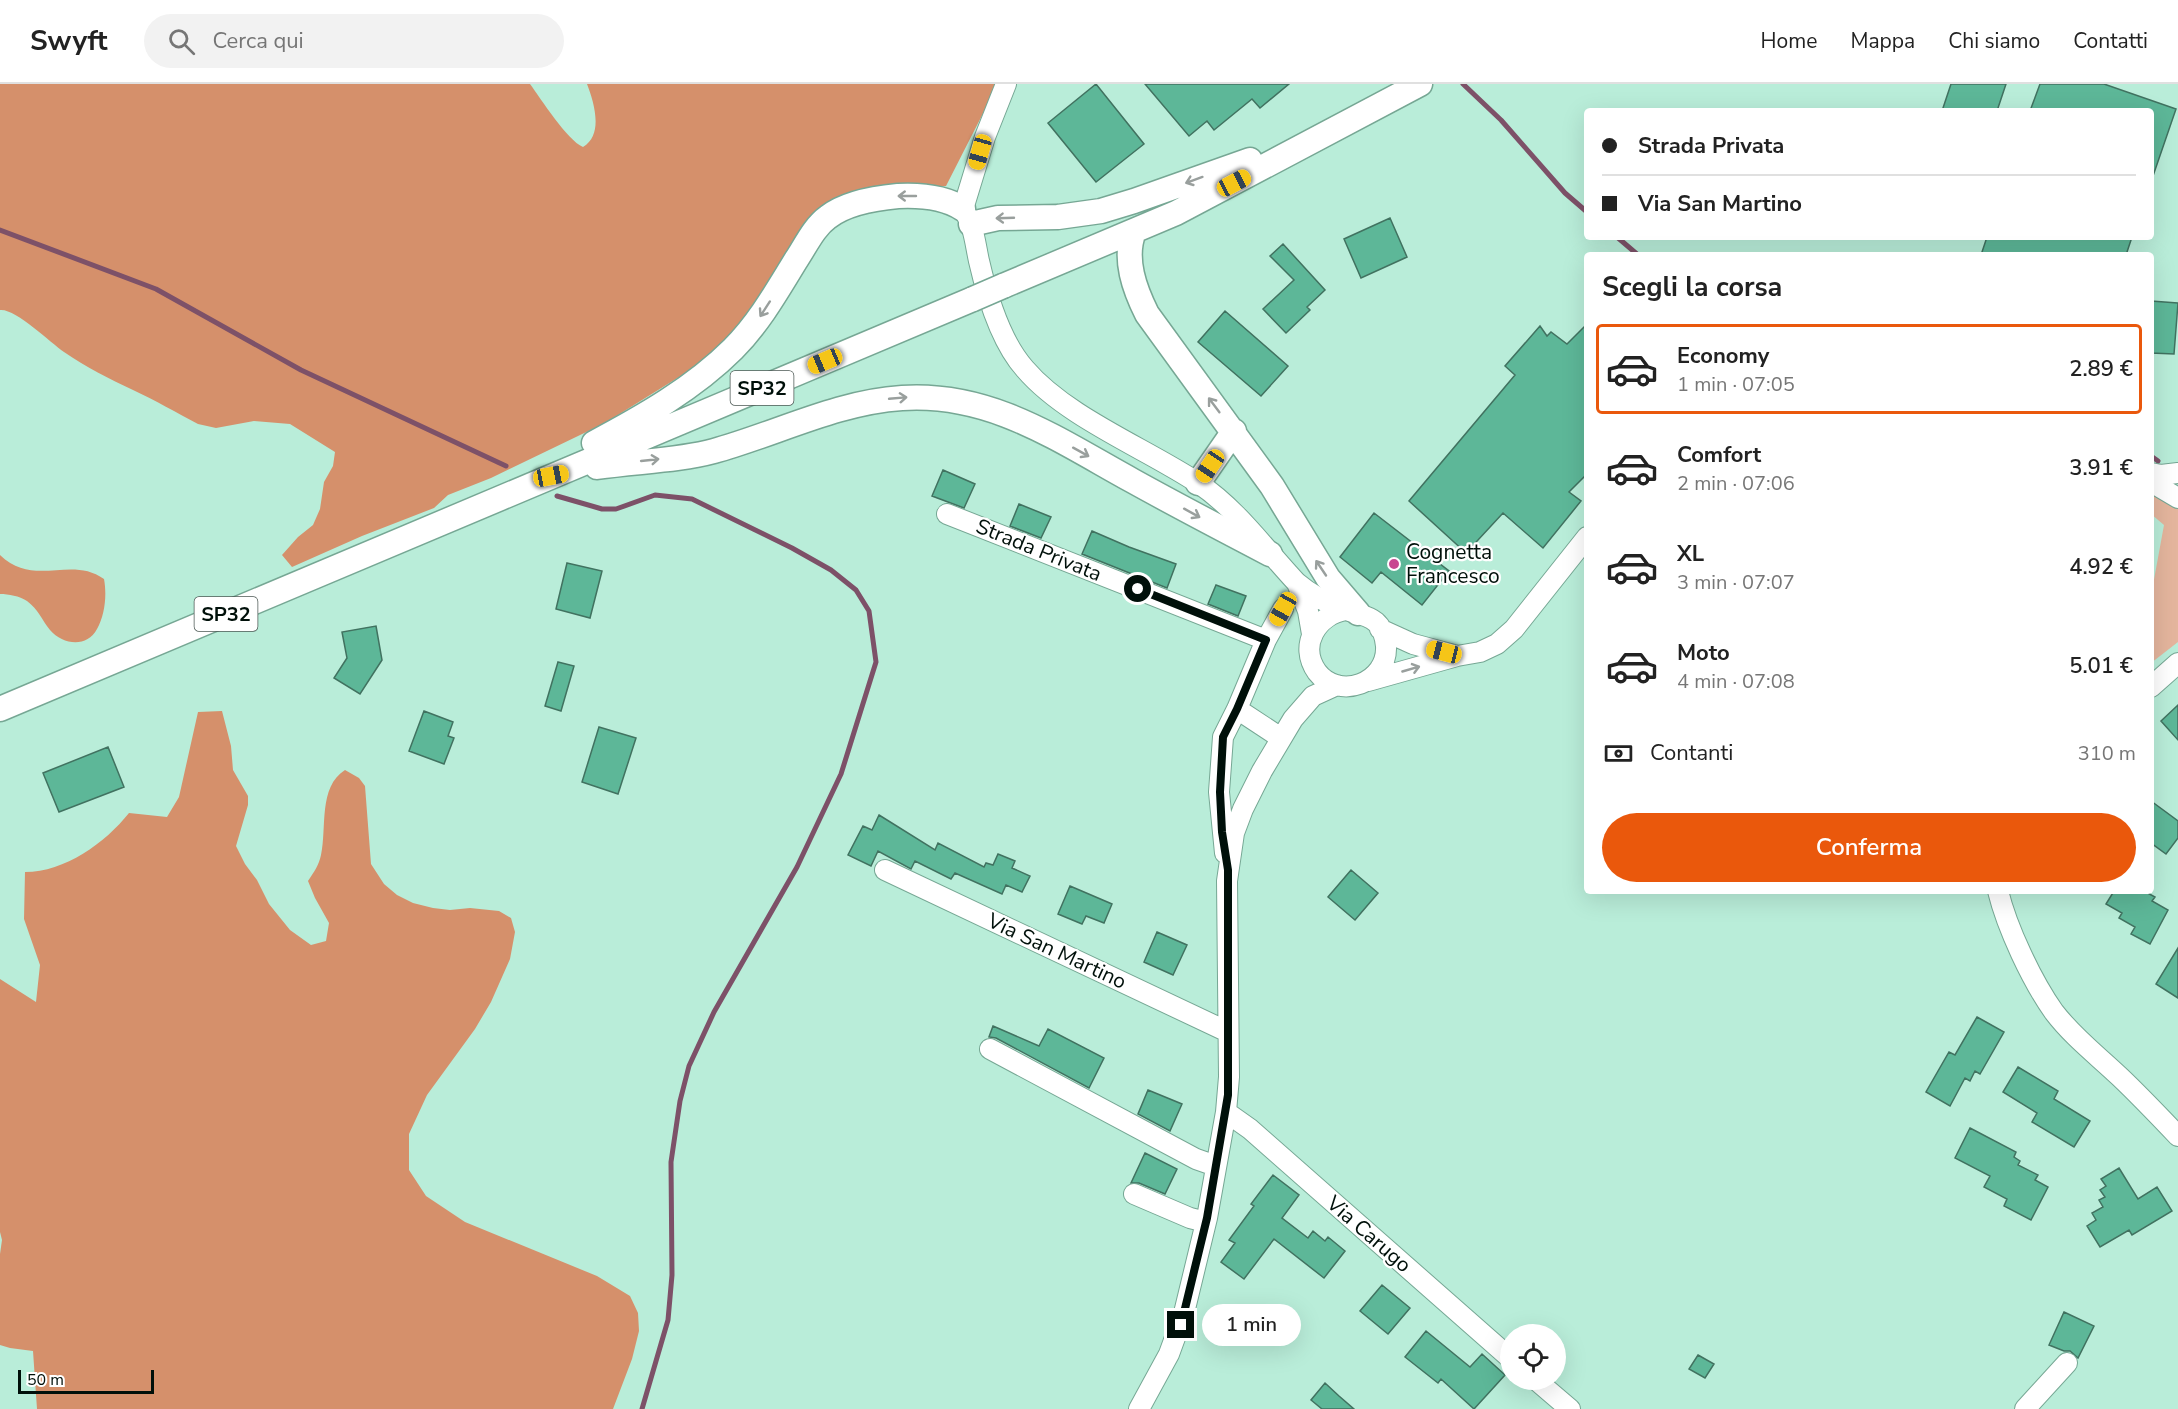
<!DOCTYPE html>
<html lang="it">
<meta charset="utf-8">
<style>
:root{--surface:#fff;--page:#f2f2f2;--text:#222;--muted:#767676;--line:#e0e0e0;--accent:#ea580c}
body{margin:0;font-family:"Nunito Sans",sans-serif;background:var(--page);color:var(--text);height:100vh;display:flex;flex-direction:column;font-size:22px;white-space:nowrap}
*{box-sizing:border-box;margin:0}
p{font-size:20px;color:var(--muted)}
.icon{flex:none;width:33px;height:33px;fill:none;stroke:currentColor;stroke-width:2;stroke-linecap:round;stroke-linejoin:round}
.map{position:relative;flex:1;overflow:hidden}
.drawer{position:absolute;left:1584px;top:168px;width:570px;height:642px;display:flex;flex-direction:column;background:var(--surface);border-radius:6px;box-shadow:0 6px 24px #0002}
.drawer>*{flex:none}
.banner{position:absolute;left:1584px;top:24px;width:570px;height:132px;border-radius:6px;box-shadow:0 6px 24px #0002;display:grid;align-content:center;height:132px;padding:0 18px;background:var(--surface)}
.buttons{position:absolute;left:1500px;top:1240px;display:grid;gap:12px}
.buttons a{display:grid;place-items:center;width:66px;height:66px;border-radius:50%;background:var(--surface);box-shadow:0 6px 24px #0002;font-size:30px}
.scale{position:absolute;left:18px;bottom:15px;width:136px;box-sizing:border-box;padding-left:6px;border:3px solid #00100a;border-top:0;font-size:16px;line-height:21px;white-space:nowrap;color:#00100a;-webkit-text-stroke:4px #fff;paint-order:stroke}
.end{position:absolute;width:27px;height:27px;margin:-14px;border:8px solid #00100a;background:#fff;box-shadow:0 0 0 3px #fff}
.from{border-radius:50%}
.bubble{position:absolute;height:42px;border-radius:21px;background:var(--surface);box-shadow:0 6px 24px #0002;font-size:20px;font-weight:600;line-height:42px;text-align:center}
.car{position:absolute;width:18px;height:36px;margin:-18px -9px;border-radius:8px;box-shadow:0 0 4px 2px #0007;background:linear-gradient(#f5c518 24%,#345 0 40%,#f5c518 0 76%,#345 0 86%,#f5c518 0)}
.banner b{display:flex;align-items:center;gap:21px;height:57px;font-size:22px}
.banner b+b{border-top:2px solid var(--line)}
.banner i{width:15px;height:15px;background:var(--text)}
ul{padding:0;list-style:none}
li{display:flex;align-items:center;gap:18px;height:90px;margin:0 12px 9px;padding:0 6px;border:3px solid transparent;border-radius:6px}
li div{flex:1}
li b{display:block;font-size:22px}
li em{font-style:normal;font-weight:600}
li.on{border-color:var(--accent)}
li>.icon{width:54px;height:54px;stroke-width:1.5}
h2{padding:0 18px;font-size:27px;line-height:72px}
.pay{display:flex;align-items:center;gap:15px;height:66px;padding:0 18px;font-size:22px}
.pay p{margin-inline-start:auto}
.primary-button{display:flex;gap:12px;margin-top:auto;padding:12px 18px}
.primary-button a{flex:1;height:69px;border-radius:36px;background:var(--accent);color:#fff;font-size:24px;font-weight:600;line-height:69px;text-align:center}
header{display:flex;align-items:center;gap:36px;box-sizing:border-box;height:84px;padding:0 30px;background:var(--surface);border-bottom:2px solid var(--line)}
header strong{font-size:28px}
nav{display:flex;gap:33px;margin-inline-start:auto;font-size:21px}
.search{width:420px;height:54px;background:var(--page);display:flex;align-items:center;gap:15px;box-sizing:border-box;padding:0 21px;border-radius:33px;color:var(--muted);font-size:22px}
.map>svg:first-child{display:block}
.green{fill:#e4b59d}
.forest{fill:#d5906b}
.lines{fill:none;stroke-linecap:round;stroke-linejoin:round}
.stream{stroke:#7d5168;stroke-width:5}
.building{fill:#5db798;stroke:#417260;stroke-width:1.5}
.minor-casing{stroke:#76a794;stroke-width:22}
.major-casing{stroke:#76a794;stroke-width:27}
.minor{stroke:#fff;stroke-width:20}
.major{stroke:#fff;stroke-width:24}
.major-bridge-casing{stroke:#76a794;stroke-width:27;stroke-linecap:butt}
.major-bridge{stroke:#fff;stroke-width:24}
.oneway{stroke:#999f9d}
.route{stroke:#00100a;stroke-width:8}
.poi-dot{fill:#c84790;stroke:#fff;stroke-width:2}
.labels{text-anchor:middle;stroke-width:4.5;stroke-linejoin:round;paint-order:stroke}
.shield{fill:#fff;stroke:#4c5854;stroke-width:1.5}
.shield-label{font-size:20px;font-weight:bold;fill:#00100a}
.street-label{font-size:21px;fill:#00100a;stroke:#fff}
.poi-label{font-size:21px;fill:#00100a;stroke:#fff;text-anchor:start}
</style>
<header>
<strong>Swyft</strong>
<div class="search"><svg class="icon" aria-label="search" viewBox="0 0 24 24"><circle cx="10" cy="10" r="6"/><path d="M15 15l6 6"/></svg>Cerca qui</div>
<nav><a>Home</a><a>Mappa</a><a>Chi siamo</a><a>Contatti</a></nav>
</header>
<div class="map">
<svg width="2178" height="1325" viewBox="0 0 2178 1325">
<rect width="100%" height="100%" fill="#b9edd9"/>
<path class="green" d="M2151,407l27,17v134l-27,21v-67l13,-71 -13,-11z"/>
<path class="forest" d="M0,0h530c11,15 37,56 53,63 21,-12 11,-45 4,-63h411l-52,102 -84,6 -103,118 -51,49 -103,64 -114,55 -43,17 -14,13 -72,28 -70,31 -10,-12 16,-18 15,-12 7,-16 4,-27 9,-16 2,-14 -45,-28 -36,-3 -38,7 -18,-4c-21,-11 -43,-24 -65,-34 -24,-11 -47,-23 -69,-38 -14,-10 -49,-44 -64,-42z
M0,471c34,33 71,0 104,24 3,16 1,36 -7,50 -10,19 -34,16 -47,1 -8,-10 -12,-21 -23,-29 -8,-5 -18,-7 -27,-7z
M222,627l9,35 2,24 15,26v9l-12,41 9,18 12,16 12,24 21,26 21,15 15,-4 3,-18 -14,-25 -7,-17c6,-9 11,-16 13,-26 6,-27 -3,-68 24,-85l14,8 6,8 6,78 13,20 13,11 16,8 20,5 17,2 20,-2 29,3 12,7 4,14 -5,27 -19,43 -16,27 -48,66 -18,39v36l17,26 39,26 132,54 33,20 8,17 1,18 -7,28 -19,50h-576l-4,-58 -23,-3 -10,-3v-91l2,-14 -2,-8v-253l36,23 4,-37 -16,-46 1,-47c40,0 80,-29 104,-59l38,4 12,-20 19,-85z"/>
<g class="lines">
<path class="stream" d="M1463,0l38,36 64,73 22,19
M0,146l156,59 145,81 205,96
M1617,153l21,18
M2151,372l7,5
M557,412l45,13h14l39,-14 37,4 100,49 39,22 25,20 13,21 7,51 -35,112 -44,93 -83,145 -25,54 -9,35 -9,61 1,113 -4,45 -26,89"/>
</g>
<path class="building" d="M1096,0l48,60 -48,38 -48,-59z
M1145,0h144l-29,24 -8,-9 -38,31 -7,-9 -18,15z
M1951,0h55l-9,27h-55z
M2040,0h64l72,25 -23,67 -2,-1v-64h-121z
M1390,134l17,39 -46,21 -17,-39z
M1987,153h145l-6,18h-145z
M1283,160l42,46 -18,17 3,3 -24,23 -23,-24 31,-29 -24,-24z
M2151,217l27,2 -4,51 -23,-1z
M1225,227l63,55 -27,30 -63,-54z
M1587,240v150l-18,18 12,9 -38,47 -40,-35 -37,40 -57,-52 106,-126 -10,-9 35,-40 7,10 4,-4 16,12z
M943,386l32,14 -11,24 -32,-12z
M1019,420l32,13 -10,21 -31,-12z
M1374,429l75,58 -27,34 -41,-33 -9,11 -32,-26z
M1092,447l37,16 47,17 -9,24 -85,-34z
M567,479l35,8 -12,47 -34,-9z
M1216,501l30,11 -8,20 -30,-12z
M376,542l6,34 -22,34 -26,-16 13,-20 -5,-26z
M558,578l16,4 -13,45 -16,-5z
M2178,621v35l-17,-19z
M424,627l29,11 -5,14 6,2 -10,26 -35,-13z
M599,643l37,11 -18,56 -36,-12z
M108,663l16,40 -65,25 -16,-39z
M2151,717l27,20v17l-12,16 -15,-11z
M879,731l56,35 3,-7 46,24 2,-4 7,2 5,-11 17,7 -3,7 18,8 -8,16 -16,-7 -4,9 -47,-21 -4,6 -36,-18 -4,8 -33,-18 -7,15 -23,-11 15,-29 9,4z
M1351,786l27,23 -23,27 -27,-23z
M1070,802l42,18 -8,19 -18,-7 -4,8 -24,-10z
M2114,807h30l11,6 -3,4 16,9 -18,34 -19,-10 4,-7 -16,-9 3,-5 -16,-9z
M1157,848l30,13 -14,30 -29,-13z
M2178,864v50l-22,-14z
M1977,933l27,15 -24,42 -5,-3 -5,10 -5,-3 -15,28 -24,-14 23,-40 6,3z
M993,942l46,20 9,-17 56,29 -15,30 -93,-50 -7,-1z
M2018,983l40,24 -4,8 36,22 -16,26 -42,-25 5,-9 -34,-21z
M1148,1006l34,14 -12,27 -32,-17z
M1970,1044l46,24 -2,5 6,4 -2,4 20,10 -3,5 13,7 -17,33 -27,-14 3,-7 -23,-12 6,-11 -35,-18z
M1145,1069l32,16 -12,25 -26,-11h-8z
M2119,1084l19,31 19,-12 15,24 -40,24 -3,-5 -29,17 -13,-21 9,-6 -4,-7 11,-6 -4,-7 6,-3 -5,-7 6,-4 -5,-7z
M1273,1091l26,20 -17,23 26,20 5,-7 12,10 3,-4 17,14 -21,27 -50,-39 -30,40 -23,-17 14,-19 -6,-3 25,-34 -3,-2z
M1382,1201l28,23 -22,26 -28,-23z
M2064,1228l30,14 -16,32 -8,-7h-6l-15,-6z
M1426,1247l44,36 12,-13 23,21 -31,34 -33,-30 -3,4 -33,-26z
M1698,1271l16,9 -9,14 -16,-9z
M1325,1299l14,13 15,13h-32l-11,-9z"/>
<g class="lines">
<g class="minor-casing">
<path id="minor" d="M1006,0l-21,53 -22,72c11,16 12,34 16,52 8,35 21,80 46,108 41,48 120,79 173,114 39,26 67,66 99,100 13,11 27,19 44,25 22,9 42,6 45,38 2,37 -47,55 -69,26 -19,-27 0,-57 29,-62
M2151,389l10,2 17,-2
M2151,398l27,16
M947,430l319,126
M1297,499l11,28 4,23
M1380,545l33,15 41,11
M1368,597l89,-25 23,-4 17,-8 17,-15 73,-92
M2151,603l27,-24
M1237,625l44,29
M1225,769l-6,-61 4,-55 14,-28 29,-69 17,-31
M885,786l343,162
M1998,807c9,37 34,90 56,121 19,25 44,44 66,65 20,19 39,39 58,59
M990,965l206,110 20,7
M1226,1028l24,17 260,229
M1134,1110l56,24 16,4
M1536,1296l34,29
M1139,1325l30,-55 15,-41 23,-95 19,-106 3,-35 -2,-196 7,-48 9,-24 19,-38 31,-52 20,-23 24,-11
M2025,1325l42,-46"/>
</g>
<g class="major-casing">
<path id="major" d="M971,140l27,-6 60,-1 43,-6 33,-10 116,-41
M1134,147c-11,28 1,59 13,83l125,172 56,92 30,35
M1003,202l173,-73 244,-129
M594,359c49,-26 100,-55 139,-94 26,-26 44,-58 63,-89 10,-15 18,-33 32,-43 18,-14 48,-19 70,-21 21,-1 47,1 65,13
M597,383c39,-6 80,-6 117,-16 62,-17 123,-49 188,-53 89,-6 156,42 231,83 45,25 91,49 137,73
M1198,399l36,-52
M0,625l973,-410"/>
</g>
<use href="#minor" class="minor"/>
<use href="#major" class="major"/>
<g class="major-bridge-casing">
<path id="major-bridge" d="M973,215l30,-13"/>
</g>
<use href="#major-bridge" class="major-bridge"/>
</g>
<defs><path id="oneway-shaft" d="M-6 0H5M1.5-3L5.5 0L1.5 3" fill="none" stroke-width="1.6" stroke-linecap="round" stroke-linejoin="round" transform="scale(1.5)"/></defs>
<g class="oneway">
<use href="#oneway-shaft" transform="translate(1194 96) rotate(160)"/>
<use href="#oneway-shaft" transform="translate(907 112) rotate(180)"/>
<use href="#oneway-shaft" transform="translate(1005 134) rotate(178)"/>
<use href="#oneway-shaft" transform="translate(765 225) rotate(123)"/>
<use href="#oneway-shaft" transform="translate(898 314) rotate(-5)"/>
<use href="#oneway-shaft" transform="translate(1214 321) rotate(-127)"/>
<use href="#oneway-shaft" transform="translate(1081 368) rotate(29)"/>
<use href="#oneway-shaft" transform="translate(650 376) rotate(-6)"/>
<use href="#oneway-shaft" transform="translate(1192 429) rotate(29)"/>
<use href="#oneway-shaft" transform="translate(1321 484) rotate(-124)"/>
<use href="#oneway-shaft" transform="translate(1411 585) rotate(-16)"/>
</g>
<g class="lines">
<path class="route" d="M1138,505l128,51 -29,69 -14,28 -3,55 2,40 6,38v225l-21,123 -26,107"/>
</g>
<circle class="poi-dot" cx="1394" cy="480" r="6"/>
<g class="labels">
<g class="shield">
<rect x="730.5" y="287" width="63" height="34" rx="4.5"/>
<rect x="194.5" y="513" width="63" height="34" rx="4.5"/>
</g>
<g class="shield-label">
<text x="762" y="311">SP32</text>
<text x="226" y="537">SP32</text>
</g>
<g class="street-label">
<text transform="translate(1039 466) rotate(22)" y="7">Strada Privata</text>
<text transform="translate(1057 867) rotate(25)" y="7">Via San Martino</text>
<text transform="translate(1369 1150) rotate(41)" y="7">Via Carugo</text>
</g>
<g class="poi-label">
<text x="1406" y="475">Cognetta<tspan x="1406" dy="24">Francesco</tspan></text>
</g>
</g>
</svg>
<div class="buttons">
<a><svg class="icon" aria-label="locate" viewBox="0 0 24 24"><circle cx="12" cy="12" r="6"/><path d="M12 2v4M12 18v4M2 12h4M18 12h4"/></svg></a>
</div>
<div class="scale">50 m</div>
<i class="end from" style="left:1138px;top:505px"></i>
<i class="end" style="left:1181px;top:1241px"></i>
<div class="bubble" style="left:1202px;top:1220px;width:99px">1 min</div>
<i class="car" style="left:980px;top:68px;rotate:196deg"></i>
<i class="car" style="left:1234px;top:99px;rotate:62deg"></i>
<i class="car" style="left:825px;top:277px;rotate:247deg"></i>
<i class="car" style="left:1210px;top:382px;rotate:214deg"></i>
<i class="car" style="left:551px;top:392px;rotate:79deg"></i>
<i class="car" style="left:1283px;top:525px;rotate:209deg"></i>
<i class="car" style="left:1444px;top:568px;rotate:284deg"></i>
<div class="banner">
<b><i class="from"></i>Strada Privata</b>
<b><i></i>Via San Martino</b>
</div>
<section class="drawer">
<h2>Scegli la corsa</h2>
<ul>
<li class="on"><svg class="icon" aria-label="car" viewBox="0 0 24 24"><path d="M5 17H2v-5l4-1 3-4h7l3 4 3 1v5h-3M9 17h6M6 11h13"/><circle cx="7" cy="17" r="2"/><circle cx="17" cy="17" r="2"/></svg><div><b>Economy</b><p>1 min · 07:05</p></div><em>2.89 €</em></li>
<li><svg class="icon" aria-label="car" viewBox="0 0 24 24"><path d="M5 17H2v-5l4-1 3-4h7l3 4 3 1v5h-3M9 17h6M6 11h13"/><circle cx="7" cy="17" r="2"/><circle cx="17" cy="17" r="2"/></svg><div><b>Comfort</b><p>2 min · 07:06</p></div><em>3.91 €</em></li>
<li><svg class="icon" aria-label="car" viewBox="0 0 24 24"><path d="M5 17H2v-5l4-1 3-4h7l3 4 3 1v5h-3M9 17h6M6 11h13"/><circle cx="7" cy="17" r="2"/><circle cx="17" cy="17" r="2"/></svg><div><b>XL</b><p>3 min · 07:07</p></div><em>4.92 €</em></li>
<li><svg class="icon" aria-label="car" viewBox="0 0 24 24"><path d="M5 17H2v-5l4-1 3-4h7l3 4 3 1v5h-3M9 17h6M6 11h13"/><circle cx="7" cy="17" r="2"/><circle cx="17" cy="17" r="2"/></svg><div><b>Moto</b><p>4 min · 07:08</p></div><em>5.01 €</em></li>
</ul>
<div class="pay"><svg class="icon" aria-label="cash" viewBox="0 0 24 24"><path d="M3 7h18v10H3z"/><circle cx="12" cy="12" r="2"/></svg>Contanti<p>310 m</p></div>
<div class="primary-button"><a>Conferma</a></div>
</section>
</div>
